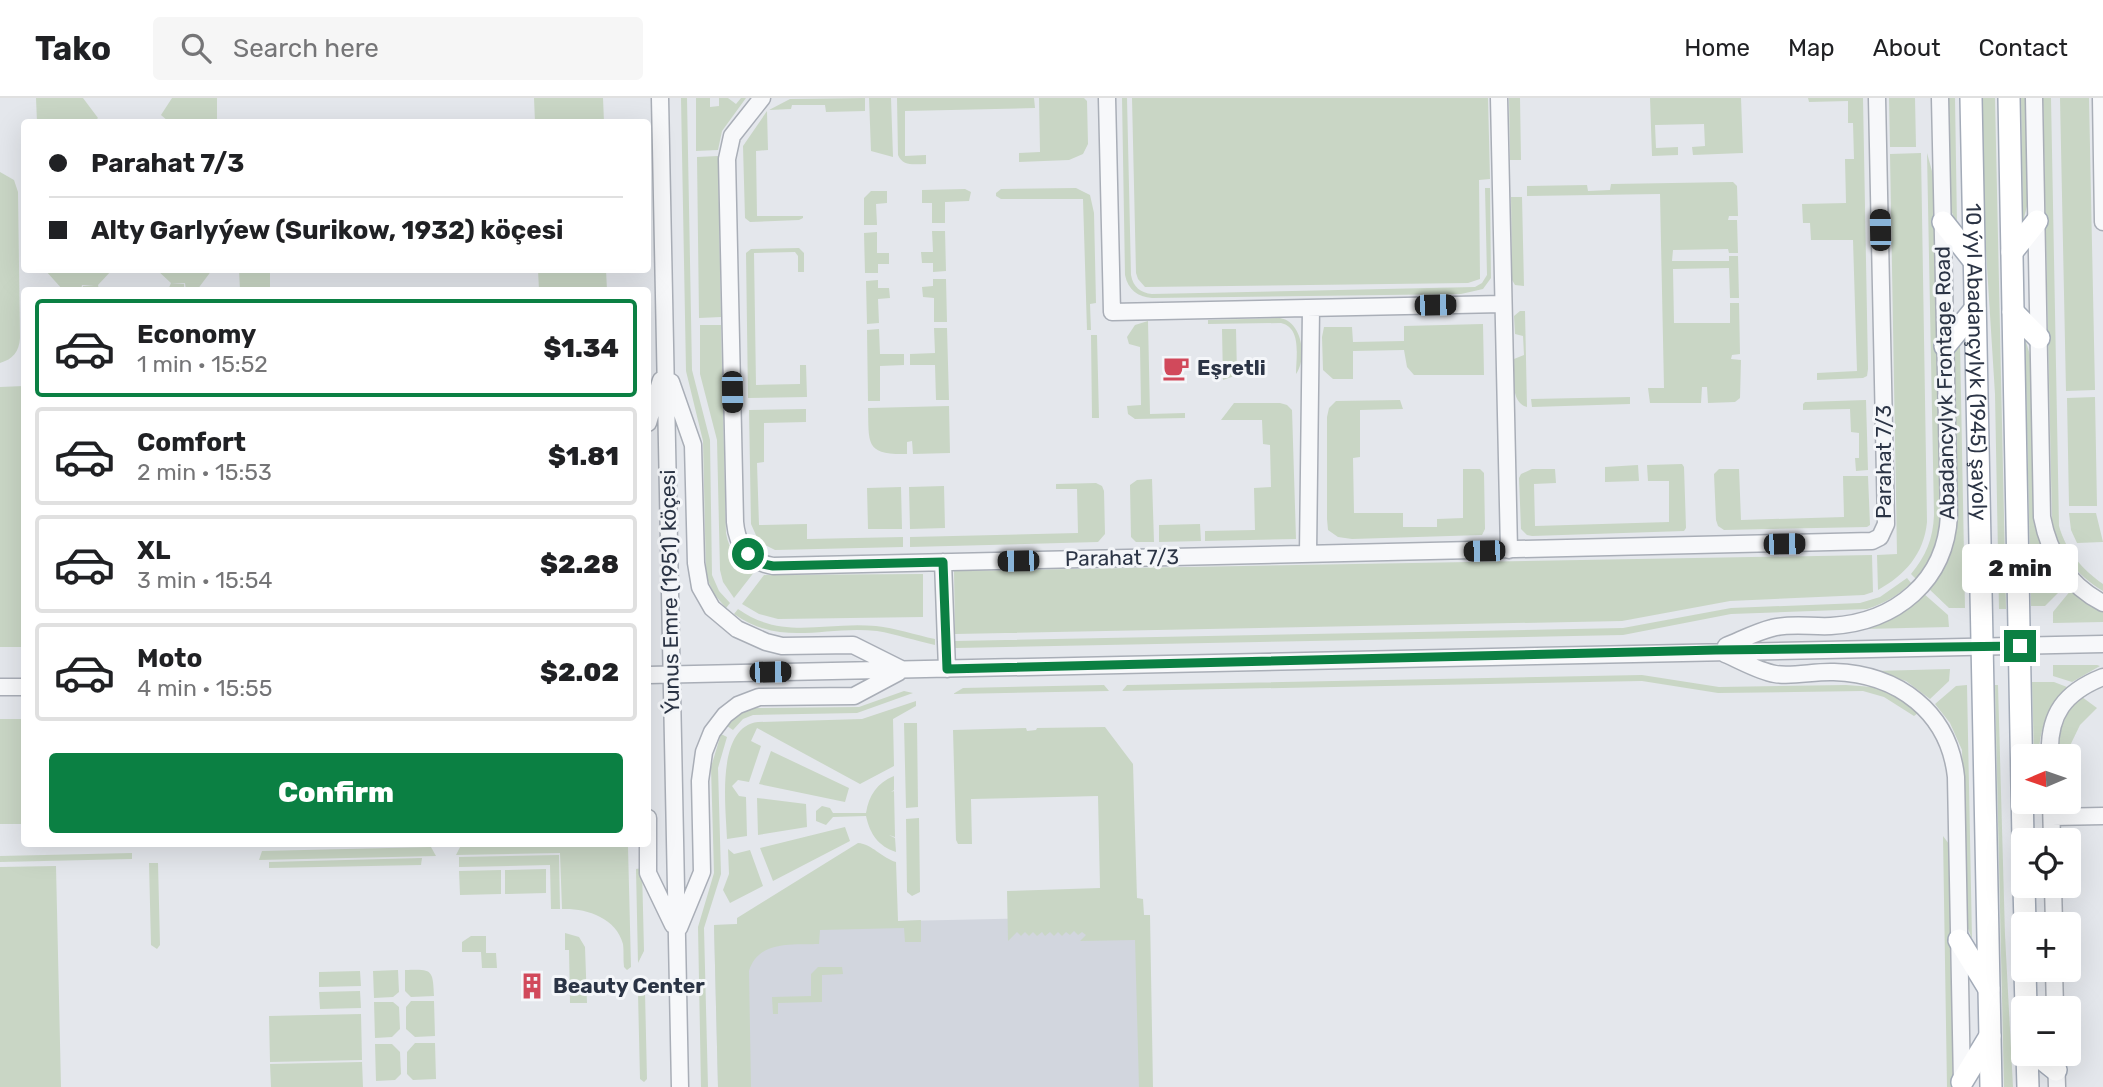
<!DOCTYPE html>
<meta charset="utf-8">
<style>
:root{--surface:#fff;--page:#f6f6f6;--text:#202124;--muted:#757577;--line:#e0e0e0;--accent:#0b8043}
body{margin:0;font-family:Rubik,sans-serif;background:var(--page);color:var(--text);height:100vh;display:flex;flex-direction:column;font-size:26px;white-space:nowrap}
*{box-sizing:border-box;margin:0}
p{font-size:23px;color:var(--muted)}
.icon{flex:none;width:38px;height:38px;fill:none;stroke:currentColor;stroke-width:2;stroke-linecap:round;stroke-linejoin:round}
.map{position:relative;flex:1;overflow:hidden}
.details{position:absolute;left:21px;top:189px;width:630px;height:560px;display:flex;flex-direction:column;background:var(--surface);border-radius:7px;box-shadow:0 7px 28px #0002}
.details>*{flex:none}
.hud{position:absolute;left:21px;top:21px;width:630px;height:154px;border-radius:7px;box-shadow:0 7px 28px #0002;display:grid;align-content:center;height:154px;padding:0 28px;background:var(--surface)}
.needle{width:46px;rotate:268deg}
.buttons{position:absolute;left:2011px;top:646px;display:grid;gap:14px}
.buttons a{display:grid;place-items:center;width:70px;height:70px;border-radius:7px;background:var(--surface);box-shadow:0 7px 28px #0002;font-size:35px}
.end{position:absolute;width:32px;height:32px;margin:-16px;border:9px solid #0b8043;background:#fff;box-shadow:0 0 0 4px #fff}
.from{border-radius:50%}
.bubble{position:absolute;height:49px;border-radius:7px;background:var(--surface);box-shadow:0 7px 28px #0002;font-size:23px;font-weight:800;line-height:49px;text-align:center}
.car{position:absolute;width:21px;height:42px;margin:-21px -10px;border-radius:9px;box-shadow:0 0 5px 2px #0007;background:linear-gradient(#222 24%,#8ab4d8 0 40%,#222 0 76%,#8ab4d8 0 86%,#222 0)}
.hud b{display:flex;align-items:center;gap:24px;height:66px;font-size:26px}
.hud b+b{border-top:2px solid var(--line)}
.hud i{width:18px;height:18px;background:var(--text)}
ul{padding:12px 0 0;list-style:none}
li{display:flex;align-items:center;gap:21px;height:98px;margin:0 14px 10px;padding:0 14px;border:4px solid var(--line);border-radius:7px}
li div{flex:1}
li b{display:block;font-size:26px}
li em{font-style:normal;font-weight:800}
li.active{border-color:var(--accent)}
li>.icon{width:63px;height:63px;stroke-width:1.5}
.action{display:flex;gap:14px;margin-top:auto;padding:14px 28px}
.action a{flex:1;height:80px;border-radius:7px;background:var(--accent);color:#fff;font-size:28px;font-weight:800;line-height:80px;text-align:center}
header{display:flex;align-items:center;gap:42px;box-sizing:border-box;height:98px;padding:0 35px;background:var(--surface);border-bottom:2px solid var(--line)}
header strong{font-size:33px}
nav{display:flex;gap:38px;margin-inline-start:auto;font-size:24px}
.search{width:490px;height:63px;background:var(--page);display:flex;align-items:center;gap:18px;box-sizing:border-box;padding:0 24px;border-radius:7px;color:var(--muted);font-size:26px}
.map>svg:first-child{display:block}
.built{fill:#d2d6de}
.green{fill:#c9d6c5}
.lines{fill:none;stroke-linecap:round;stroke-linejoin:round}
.minor-casing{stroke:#a9aeb7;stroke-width:19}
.major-casing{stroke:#a3abb8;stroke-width:24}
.minor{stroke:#f7f8fa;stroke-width:16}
.major{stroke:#fff;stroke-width:21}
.route{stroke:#0b8043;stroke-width:9}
.labels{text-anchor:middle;stroke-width:6;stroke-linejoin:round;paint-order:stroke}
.street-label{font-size:21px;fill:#2b3445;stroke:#f4f6f9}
.poi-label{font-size:21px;font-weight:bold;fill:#2b3445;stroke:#f4f6f9;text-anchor:start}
</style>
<header>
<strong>Tako</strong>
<div class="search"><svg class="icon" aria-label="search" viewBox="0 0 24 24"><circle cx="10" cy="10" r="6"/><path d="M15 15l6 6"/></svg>Search here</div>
<nav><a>Home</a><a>Map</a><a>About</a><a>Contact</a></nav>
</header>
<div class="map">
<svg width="2103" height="989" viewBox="0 0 2103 989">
<rect width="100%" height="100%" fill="#e4e7ec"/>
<path class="built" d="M1137,818l4,171h-423l-4,-162z"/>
<path class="green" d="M36,0h47l15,20 -4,4h-57z
M172,0h45v24h-48l-8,-7z
M534,0h69l1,24h-69z
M681,0h6l5,272 18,70 2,135 7,16 11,12 -4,5 -12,-14 -8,-18 -3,-135 -17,-70z
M696,0h14v9l9,-1v-8h9l8,6 5,-6h5l-24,33 -4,19 -22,1z
M865,0v13l-39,1 -1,-7h-33l-1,4 -22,1 21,-11z
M869,0h22l2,59 -22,-6z
M897,0h137l1,10 -130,3v45l21,-1v9c-11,0 -23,3 -28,-9z
M1039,0h45l3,3 1,43 -5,10 -14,6 -50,2v-9l21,-1z
M1122,0h5l4,177c2,12 10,18 21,19l323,-7 7,-4 5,-8 -2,-87h5l1,90 -8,11 -22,5 -309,4c-14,-1 -24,-8 -27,-23z
M1132,0h356l2,81 -11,1 1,99 -12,4 -323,4 -7,-8 -2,-6z
M1509,0h11l1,62h-11z
M1650,0h91l2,55 -50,2 -1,-8 13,-1 -1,-22 -49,1 1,23 22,-1v8l-26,1z
M1808,0h55l5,271 -1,7 -4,2 -46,2v-7l40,-2 -4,-131h-42l-1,-17h-7l-1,-19 44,-1 -1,-44h9l-1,-36h-5v-22l-39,1z
M1889,0h26l1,49h-26z
M1948,0h7l2,128 -7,-19z
M1982,0h13l11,511h-7l-4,-215 -10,-159z
M2021,0h5l2,104 -5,20z
M2043,0h8l8,428c7,25 23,43 44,58v7c-26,-16 -46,-39 -51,-70z
M2060,0h29l6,292 -29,1z
M767,13l1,39 -12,1 1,65h46v2l-4,2 -49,2 -5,-4 -2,-72z
M1921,55l6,369c-3,32 -22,53 -49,68l-1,-35 20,-1 -7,-400z
M1927,55l8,29 6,333c-1,26 -9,45 -25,64l-5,-5c15,-18 22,-35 23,-59z
M718,58l3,161 -22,1 -2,-161z
M0,74l14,8 4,12 2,146c-1,14 -7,21 -20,25z
M1733,84l4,4 1,30h-9l-1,4h9l1,33h-9l-1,-4 -55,1 -1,11h57v-5h9l1,42h-9l-1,-30 -56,1 1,54h56v-20h9l1,51 -8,1 -1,4 10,1 -1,38 -5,4 -27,1 -1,-16h-5l-1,16h-51l-2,-15h16l-4,-194 -133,2v-10l60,-1 1,6 22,-1 1,-6z
M1076,90l14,7 4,18 2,90 -6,1 1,26h-4l-4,-131h-82l-5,-3v-3l5,-4z
M965,91l6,3 -2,9 -24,1v21h-13v-20h-10v-13z
M871,93h16v12l-11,1 1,21h-13v-27z
M1511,99h11l2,89 -9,-1 -3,-5z
M932,133h13l1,40 -13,1v-9h-11l-1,-11h12z
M877,134v21h12v11h-11v9h-13l-1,-40z
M799,150l5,5v19h-6v-16l-3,-4 -41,1 2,132 44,-1v-19h6l1,32 -59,1 -2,-145 5,-4z
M45,172h67l-14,15 1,5h-16v-4l11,-1h-12l-1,5h-18z
M157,172h55l-15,20h-11l-1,-7 -14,1h13v6h-16l3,-7z
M239,172h31v20h-30z
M538,172h68l1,20h-68z
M933,181h13l1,43h-13v-24l-11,-1 -1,-10 11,-1z
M878,182v8h11l1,10 -12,1 1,24 -12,1 -1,-43z
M1520,213h5l2,96c-18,-5 -12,-33 -13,-48l10,-4 -1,-19 -8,-2 -1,-18z
M1280,220c23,4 27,41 16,56 0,-18 6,-46 -15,-51l-73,1v-4z
M1148,223l2,93 35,-1v5l-50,1 -7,-5 -1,-8 14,-1 -1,-58 -11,-3 -2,-7 8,-12z
M1483,226l1,51h-70l-7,-8 -3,-17 -51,1v28h-20l-10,-9 -1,-33 2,-10h28l1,15 51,-1v-15z
M700,227h21l5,208c3,18 13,29 29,38l-21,27 -11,-16 -3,-12 -3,-130 -17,-66z
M934,230h13l2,72h-13l-1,-35h-25v-11l25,-1z
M879,231l1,25h24v11l-24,1v35h-12l-1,-71z
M1222,231h14l1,46 -14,5z
M1091,237h6l2,83h-7z
M2025,241l7,22 3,161c5,25 16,43 31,63l-21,21h-14z
M1960,244l5,266h-16l-21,-20 18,-22 7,-18 3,-22 -3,-170z
M24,288v261h-24v-260z
M1630,299v7l-98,3 -1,-8z
M2095,299l2,109h-28l-2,-108z
M1400,302l3,9 -43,1v47l-7,1 1,55h49v14h34v-8l26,-1v-49h17l4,4 1,56 -3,6 -130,4 -14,-2 -10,-7 -1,-11v-102l2,-9 7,-7z
M1866,302l2,70 -12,1 -1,-13h4v-25l-8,-1 -1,-23 -47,1v-6l2,-2z
M1234,305h46l7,2 5,5 4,129 -91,2v-10l50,-1 -1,-42 17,-1 -1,-42 -7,-1 -1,-24h-41z
M949,308l1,47 -37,1 -1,-13 -5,1v12c-42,1 -38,-10 -39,-46z
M806,311v13l-42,1v39l-7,1 2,62 48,-1v15l96,-2v10l-128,3 -16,-8 -8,-18 -2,-114z
M1682,366l2,3 2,61 -2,3 -152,5 -5,-1 -6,-6 -2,-51 2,-4 11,-5h23l1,14 -22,1 1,42 134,-4v-41h-21l-1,-16z
M1638,367l1,16 -34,1v-15z
M1719,371h20l2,51 103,-3 -1,-41h25l2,49 -3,2 -143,3 -6,-4 -2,-6 -2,-46z
M1152,381l2,63h-18l-5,-5 -1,-52 7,-5z
M1096,385l6,3 2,5 1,43 -7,8 -188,5v-10l168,-4 -1,-44h-21v-5z
M944,388l1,42 -35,1 -1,-42z
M901,389l1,42h-34l-1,-41z
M2069,415h27l7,29 -26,1 -6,-13z
M1200,426l1,17 -42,1v-17z
M1872,457l1,37 -9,3 -134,6 -108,20 -667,13 -1,-63z
M923,476v43l-145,2 -19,-5 -17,-10 22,-29z
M1907,480l4,5c-12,12 -28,21 -44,26l-136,5 -108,21 -668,13v-7l668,-13 108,-20 129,-5 20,-6z
M2071,492l32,21v11l-50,1v-11z
M1923,495l25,22 1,12 -87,2 25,-10z
M738,511c45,32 87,12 138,17 19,2 40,9 59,13v6c-19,-4 -39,-11 -58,-14 -53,-6 -94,17 -143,-17z
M2053,567h44l3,1 -28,16 -19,-6z
M1950,571l-1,12 -19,18 -24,-18 -32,-10z
M1642,577l77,12 127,-2 27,2 24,10 21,16 -4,3 -30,-19 -21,-6 -145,2 -76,-12 -520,10 5,-6z
M2032,584h22l13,5c-19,19 -28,43 -28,69h-5z
M1104,587l5,6 -156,3 10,-6z
M1967,587l5,254 -6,-16 -4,-173 -12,-27 -15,-19 21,-18z
M1995,587h3l7,250 8,152h-9z
M904,593l9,2 -56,20 -104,2 -10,4 -10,11 -6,-4 13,-13 11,-5 108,-1z
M2082,599l15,11 -17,17 -15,31h-7c0,-23 5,-43 24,-59z
M916,603v5l-23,13 1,47 -34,18 -103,-56 -6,13 10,5 -12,36 -11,-2 -6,6 7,10 7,1 1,39 -20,3c-1,-30 -12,-112 31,-117l104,-3z
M0,621h24v105h-24z
M904,625h13l1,84 -12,1z
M1105,629l28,37 4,134 6,1 1,16h6l3,172h-14l-4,-147 -55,1 6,-6 -4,-3 -4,3 -4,-4 -4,4 -4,-3 -4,4 -4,-4 -4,4 -4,-4 -5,4 -3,-4 -5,4 -4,-4 -4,4 -4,-4 -4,4 -4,-4 -9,9 -1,-50 93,-3 -2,-92 -127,3 1,45h-14l-2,-4 -3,-110 73,-2 1,3 9,-1 1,-2z
M721,636l6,3 -9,31 3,106 -17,54 4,159h-7l-3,-160 16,-54 -3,-106z
M771,653l78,37 -4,14 -86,-18z
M894,678v14l-3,2 3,-1 1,46 -6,-2 6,3 1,14c-18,-6 -26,-18 -30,-36l-33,1 -7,8 -10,-4v-10l6,-5 8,2 3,5h33c3,-18 11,-30 28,-37z
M757,700l49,6 1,23 -49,8z
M919,720l1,74 -8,4 -5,-4 -1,-73z
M845,729l5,14 -77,40 -13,-33z
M1943,738l6,8 4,243h-6z
M858,745c14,1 24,15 38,19l2,59 23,-1v22h-16l-1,-14 -84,2 -1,14c-26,1 -61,-4 -70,27l2,116h-33l-4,-162 23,-1v-6z
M597,746h26l5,3 3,120 -4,3 -3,-3c-1,-8 0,-16 -1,-23 -7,-27 -38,-36 -61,-35l-2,-56 -104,2 4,-8z
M431,749l5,9 -177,4 3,-9z
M728,751l6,5 16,-4 13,36 -33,17 -7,-13 6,-16z
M132,755v6l-132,3v-6z
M559,757l1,54h-9l-1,-44 -91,2v-10z
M422,760l-1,7 -152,3v-6z
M149,765h9l2,82 -3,4 -6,-4z
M56,768l5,221h-61v-220z
M642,770l2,83 -6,12 -2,-94z
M546,771v24l-41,1v-24z
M501,772v24l-41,1 -1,-24z
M565,835l14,4 6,10 2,56h-17l-1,-53h-4z
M471,838h15v17h10l1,15h-15l-1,-16h-19v-10z
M818,869h24l1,7 -21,1v27l-44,1v11h-5l-1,-17 39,-1v-22z
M398,872l1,22 -6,5 -19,1 -1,-27z
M405,872c27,-1 28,-1 29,26l-23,1 -6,-6z
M360,873l1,15 -42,1v-15z
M642,892l3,2 2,87 -3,3 -4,-3 -2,-86z
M360,893l1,17 -41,1 -1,-17z
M411,903h23l1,35 -20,1 -9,-8v-22z
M374,904h19l6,5 1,22 -8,8 -17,1z
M361,916l1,46 -92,2 -1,-46z
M415,945h20l1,36 -23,1 -6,-6v-22z
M375,946h17l8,8 1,22 -6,6 -19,1z
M362,964l1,25h-92l-1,-23z"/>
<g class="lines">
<g class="minor-casing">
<path id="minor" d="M660,0l20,989
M762,0l-30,38 -5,23 8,363c2,24 14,40 38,44l1099,-25 8,-4 6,-13 -9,-426
M1107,0l5,214 391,-8
M1499,0l10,452
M2034,0l8,419c7,37 26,68 61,86
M2101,0l2,124
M671,284l22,63 3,118 4,24 12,21 25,21 29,13 16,4 71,-1 48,24
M648,325l13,-43
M1308,456l3,-246
M943,464l4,107
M1726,548c15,-6 30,-14 46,-18 18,-5 40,-1 59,-2 65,-4 115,-45 118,-111l-9,-417
M1725,556c15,6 33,17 50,20 18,3 40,-3 59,-2 64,2 115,40 122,105l6,307
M648,577l1455,-31
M0,589h24
M2050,658c-2,-42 15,-64 53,-79
M2051,704l1,38
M2052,719l51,-1
M648,720v55l25,52
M2053,788l1,38
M679,830l23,-56 -2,-91 4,-29 8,-20 13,-17 13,-10 21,-8 95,-1 45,-24
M2054,872l1,38
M2056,956l1,33"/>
</g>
<g class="major-casing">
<g id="major">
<path id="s1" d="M1971,0l20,989"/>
<path d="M2009,0l14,742"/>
<path d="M1943,124l31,39"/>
<path d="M2012,154l25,-31"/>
<path d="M2013,214l26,26"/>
<path d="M1945,248l30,-37"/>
<path d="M2024,788l1,38"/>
<path d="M1959,842l30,49"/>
<path d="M2025,872l1,38"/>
<path d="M2027,956l1,33"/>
<path d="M2036,956l20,16"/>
<path d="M1962,984l28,-46"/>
</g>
</g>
<use href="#minor" class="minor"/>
<use href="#major" class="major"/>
</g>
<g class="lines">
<path class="route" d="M748,456l15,10 10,2 170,-4 4,107 769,-19 304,-4"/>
</g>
<defs>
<g id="cafe-bare" transform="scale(2.1)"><path d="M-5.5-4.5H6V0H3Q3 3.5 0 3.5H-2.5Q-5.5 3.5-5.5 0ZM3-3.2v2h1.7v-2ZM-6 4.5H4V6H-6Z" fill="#d1495b" stroke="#f4f6f9" stroke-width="2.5" paint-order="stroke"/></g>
<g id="building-bare" transform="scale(2.1)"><path d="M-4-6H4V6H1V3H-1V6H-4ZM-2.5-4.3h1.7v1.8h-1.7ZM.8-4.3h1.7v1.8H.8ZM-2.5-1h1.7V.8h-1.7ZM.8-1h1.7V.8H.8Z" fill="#d1495b" stroke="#f4f6f9" stroke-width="2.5" paint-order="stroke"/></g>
</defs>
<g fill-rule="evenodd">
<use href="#cafe-bare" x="1176" y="270"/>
<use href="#building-bare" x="532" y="888"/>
</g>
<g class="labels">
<g class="street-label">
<text dy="7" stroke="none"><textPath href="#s1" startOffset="264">10 ýyl Abadançylyk (1945) şaýoly</textPath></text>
<text transform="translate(1945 285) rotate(-91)" y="7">Abadancylyk Frontage Road</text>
<text transform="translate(1884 364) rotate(-90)" y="7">Parahat 7/3</text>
<text transform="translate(1122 460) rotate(-1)" y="7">Parahat 7/3</text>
<text transform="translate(670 494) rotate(-91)" y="7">Ýunus Emre (1951) köçesi</text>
</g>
<g class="poi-label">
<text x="1197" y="277">Eşretli</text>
<text x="553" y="895">Beauty Center</text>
</g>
</g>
</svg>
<div class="buttons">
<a><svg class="needle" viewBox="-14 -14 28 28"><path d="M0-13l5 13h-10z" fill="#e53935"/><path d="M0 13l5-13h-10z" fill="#757577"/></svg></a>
<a><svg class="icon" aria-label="locate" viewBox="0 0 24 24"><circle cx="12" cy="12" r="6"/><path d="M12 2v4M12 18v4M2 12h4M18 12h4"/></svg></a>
<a>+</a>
<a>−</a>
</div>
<i class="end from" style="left:748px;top:456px"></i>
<i class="end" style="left:2020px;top:548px"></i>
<div class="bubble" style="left:1962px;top:446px;width:116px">2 min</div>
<i class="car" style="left:1880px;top:132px;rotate:359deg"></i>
<i class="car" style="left:1435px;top:207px;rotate:89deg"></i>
<i class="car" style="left:732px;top:294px;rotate:179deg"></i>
<i class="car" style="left:1784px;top:446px;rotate:89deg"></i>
<i class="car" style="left:1484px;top:453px;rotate:269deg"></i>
<i class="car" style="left:1018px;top:463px;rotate:269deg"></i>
<i class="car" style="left:770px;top:574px;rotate:89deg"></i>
<div class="hud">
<b><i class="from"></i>Parahat 7/3</b>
<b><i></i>Alty Garlyýew (Surikow, 1932) köçesi</b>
</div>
<section class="details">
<ul>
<li class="active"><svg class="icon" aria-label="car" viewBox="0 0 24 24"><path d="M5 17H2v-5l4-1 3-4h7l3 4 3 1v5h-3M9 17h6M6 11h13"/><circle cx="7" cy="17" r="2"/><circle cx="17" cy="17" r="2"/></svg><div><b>Economy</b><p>1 min · 15:52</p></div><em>$1.34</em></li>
<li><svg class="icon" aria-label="car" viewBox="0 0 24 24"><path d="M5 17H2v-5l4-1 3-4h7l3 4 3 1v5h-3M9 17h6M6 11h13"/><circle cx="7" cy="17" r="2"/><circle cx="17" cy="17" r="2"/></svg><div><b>Comfort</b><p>2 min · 15:53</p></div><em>$1.81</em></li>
<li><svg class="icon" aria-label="car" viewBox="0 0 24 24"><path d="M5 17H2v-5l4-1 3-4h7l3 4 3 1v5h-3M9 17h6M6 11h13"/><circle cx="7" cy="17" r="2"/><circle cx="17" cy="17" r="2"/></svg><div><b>XL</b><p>3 min · 15:54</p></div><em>$2.28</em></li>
<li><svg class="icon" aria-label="car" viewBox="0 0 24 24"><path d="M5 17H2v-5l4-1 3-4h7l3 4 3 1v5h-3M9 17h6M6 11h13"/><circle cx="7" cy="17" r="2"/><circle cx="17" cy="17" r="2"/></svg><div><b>Moto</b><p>4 min · 15:55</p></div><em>$2.02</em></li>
</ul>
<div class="action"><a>Confirm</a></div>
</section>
</div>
